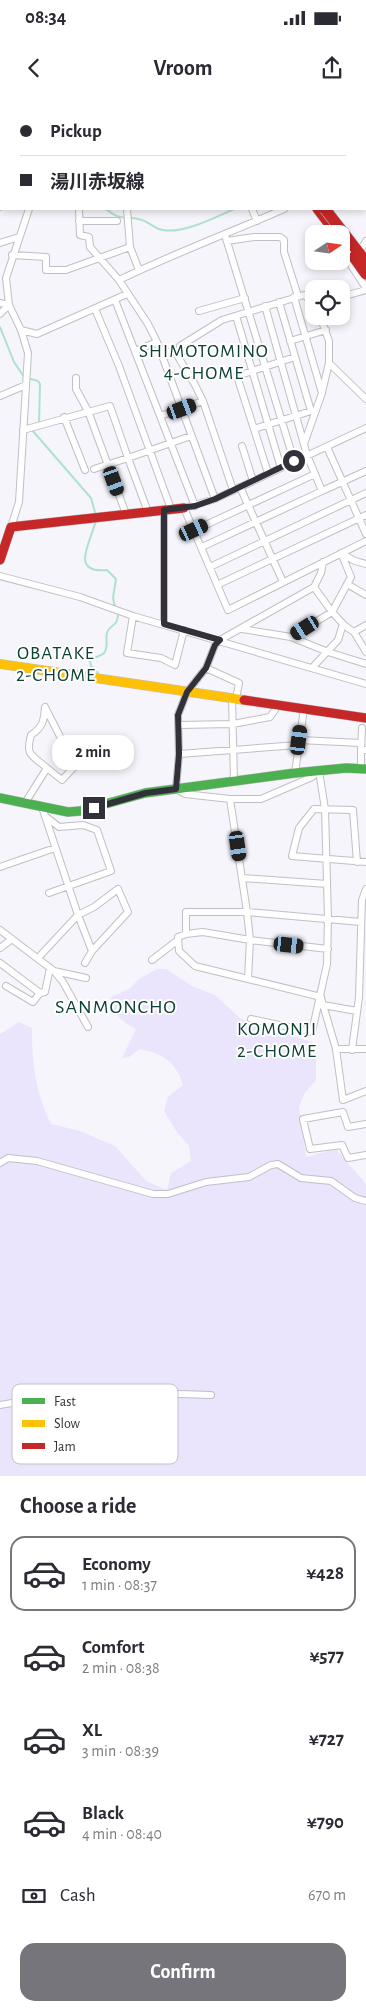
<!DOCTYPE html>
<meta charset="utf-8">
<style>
:root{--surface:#fff;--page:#f7f7f7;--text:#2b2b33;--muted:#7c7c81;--line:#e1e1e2;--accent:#77757c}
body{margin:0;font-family:"Alegreya Sans","Noto Sans JP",sans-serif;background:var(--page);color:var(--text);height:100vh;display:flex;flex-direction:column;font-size:19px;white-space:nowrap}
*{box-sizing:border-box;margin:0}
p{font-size:16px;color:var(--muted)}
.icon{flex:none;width:28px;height:28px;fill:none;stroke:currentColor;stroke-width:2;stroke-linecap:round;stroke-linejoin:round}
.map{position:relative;height:1376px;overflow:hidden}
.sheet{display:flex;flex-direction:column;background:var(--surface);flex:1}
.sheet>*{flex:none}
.banner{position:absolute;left:0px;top:0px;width:366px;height:110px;box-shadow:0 2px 8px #0003;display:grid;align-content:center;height:110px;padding:0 20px;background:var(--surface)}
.needle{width:32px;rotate:77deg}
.tools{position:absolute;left:305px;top:125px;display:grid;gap:10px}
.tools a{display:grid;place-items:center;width:45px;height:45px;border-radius:10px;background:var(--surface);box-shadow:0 2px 8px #0003;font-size:25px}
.end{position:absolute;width:22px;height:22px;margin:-11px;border:6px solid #323038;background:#fff;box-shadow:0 0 0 2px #fff}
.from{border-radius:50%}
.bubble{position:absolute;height:35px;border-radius:15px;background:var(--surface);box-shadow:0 2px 8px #0003;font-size:16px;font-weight:600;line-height:35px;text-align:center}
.car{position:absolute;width:15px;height:30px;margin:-15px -8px;border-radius:6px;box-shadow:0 0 4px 1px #0007;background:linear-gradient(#222 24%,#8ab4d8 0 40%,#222 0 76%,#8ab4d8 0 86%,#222 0)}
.banner b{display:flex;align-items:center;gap:18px;height:48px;font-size:19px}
.banner b+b{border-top:1px solid var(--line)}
.banner i{width:12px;height:12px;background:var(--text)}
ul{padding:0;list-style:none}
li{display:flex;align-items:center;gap:15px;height:75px;margin:0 10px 8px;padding:0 10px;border:2px solid transparent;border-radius:15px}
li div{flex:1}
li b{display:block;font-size:19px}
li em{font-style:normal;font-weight:600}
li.active{border-color:var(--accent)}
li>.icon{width:45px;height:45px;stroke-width:1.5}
h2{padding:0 20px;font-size:22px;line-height:60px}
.pay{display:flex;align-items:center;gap:12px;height:55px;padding:0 20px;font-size:19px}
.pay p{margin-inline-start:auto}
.button{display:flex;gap:10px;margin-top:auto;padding:10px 20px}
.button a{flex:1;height:58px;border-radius:15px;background:var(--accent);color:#fff;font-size:20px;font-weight:600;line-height:58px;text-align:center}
.status{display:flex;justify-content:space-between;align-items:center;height:35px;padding:0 25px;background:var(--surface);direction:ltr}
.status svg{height:14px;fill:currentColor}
header{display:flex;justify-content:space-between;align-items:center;height:65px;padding:0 20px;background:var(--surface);font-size:22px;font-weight:600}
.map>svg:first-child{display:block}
.green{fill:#eae5fc}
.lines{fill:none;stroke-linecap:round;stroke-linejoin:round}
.stream{stroke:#afe1d0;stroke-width:2}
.street-casing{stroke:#c0bfc5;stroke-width:8}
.fast-casing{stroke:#c0bfc5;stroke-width:10}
.slow-casing{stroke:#c0bfc5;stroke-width:10}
.jam-casing{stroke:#c0bfc5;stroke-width:10}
.street{stroke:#fefefe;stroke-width:6}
.fast{stroke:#4caf50;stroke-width:9}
.slow{stroke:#ffc107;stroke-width:9}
.jam{stroke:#c62828;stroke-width:9}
.jam-bridge-casing{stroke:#c0bfc5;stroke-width:12;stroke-linecap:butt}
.jam-bridge{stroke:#c62828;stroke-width:11}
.route{stroke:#323038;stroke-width:6}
.labels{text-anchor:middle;stroke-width:4;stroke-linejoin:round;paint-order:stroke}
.neighbourhood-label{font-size:19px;letter-spacing:1px;fill:#0d4131;stroke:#fff}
.quarter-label{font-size:20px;letter-spacing:1px;fill:#0d4131;stroke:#fff}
.key{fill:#fff;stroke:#c2c1c3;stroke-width:1}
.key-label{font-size:14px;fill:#323038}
</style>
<div class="status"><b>08:34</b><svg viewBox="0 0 49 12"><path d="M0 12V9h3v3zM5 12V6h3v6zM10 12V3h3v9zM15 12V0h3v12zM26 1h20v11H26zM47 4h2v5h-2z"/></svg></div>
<header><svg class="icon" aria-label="back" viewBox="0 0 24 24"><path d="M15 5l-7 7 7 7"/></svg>Vroom<svg class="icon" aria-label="share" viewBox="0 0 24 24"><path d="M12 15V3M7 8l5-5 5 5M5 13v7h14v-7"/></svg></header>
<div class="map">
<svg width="366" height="1376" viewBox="0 0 366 1376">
<rect width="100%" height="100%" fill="#f6f5fb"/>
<path class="green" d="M157,869h9l26,17 23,9 26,24 71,23 4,13v25l-12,14 -5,13 7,50 30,-8 30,35v292h-366v-442l19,-12 13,6c0,37 3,62 19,96l29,7 35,15 31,35 21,9 4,-17 20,-12 -2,-15 -13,-15 -12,-20 4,-14 15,-12c-7,-24 -20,-31 -43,-36l-11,8 -7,1 14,-29c-17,-9 -22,-14 -25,-32l18,-8 10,-10z"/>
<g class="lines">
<path class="stream" d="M51,0l1,1
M106,109c17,14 19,5 36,11 7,2 13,9 21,10 20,4 53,-13 71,-21
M0,227l14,35 10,15
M31,279l7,2 2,3 -1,40
M32,330l59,68 5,18
M96,420c-4,20 -28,54 11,50l9,9 -3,19 2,9
M98,573l-7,-7 -1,-5c4,-4 11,-5 14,-8 5,-6 1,-14 3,-20 3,-10 11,-5 11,-20"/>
<g class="street-casing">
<path id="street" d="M46,0l1,1
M267,1v-1
M0,10l1,1
M0,29h1
M365,35h1
M0,66h1
M365,73h1
M0,107l1,-1
M79,109l1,26 9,2 1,10 29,33 29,44 9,18 58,157
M127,109l3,38 9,23
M252,109l5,12
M79,121h38
M225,135l69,226
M227,141l27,-4h26l4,3v12l14,44
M366,141l-15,24 15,23
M0,143l19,-6
M12,155l34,2v13h20l64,-23
M119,180c54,-26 110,-47 165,-71
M294,197l28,96 -18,51
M341,197l25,-7
M115,200l80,206
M0,203l9,2
M265,206l42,149 15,36 44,-20
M95,209l24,57 52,143
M199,211l46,-13
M0,214l9,-9
M236,216l45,152
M320,216l9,25v22l37,36
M21,230l16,4 90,-40
M290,241l36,-11
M180,246l42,-26 82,-25 10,8
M160,249l17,6 17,28 9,18 30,89
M135,251l22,-9
M76,278v11l12,22 38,103
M322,292l7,-29
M0,296l26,-11
M160,316l43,-15
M64,317l21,53
M366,328l-151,71 -31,9 44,102 138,-69
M254,329l57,-18 -32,-109
M23,330l87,-24 18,52 63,-22
M242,346l11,35
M327,347l39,87
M94,369l34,-11 20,54
M268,373l-31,-97 58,-19
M240,387l43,95
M11,427l8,-25 9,-149 -7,-23 -12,-25 -3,-27 23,-69
M195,430l120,-56
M202,447l120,-56
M342,454l13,7 11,3
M210,467l156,-74
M0,476l80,21 53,19 233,68
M347,484l19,11
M217,485l149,-70
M314,487l18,25 13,14 9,6 12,20
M133,516l-6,37 34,5 14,7 9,-35
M164,525v-115
M242,529l49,8 37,15 38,12
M354,532l12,-7
M291,537l41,-25 19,-35 -10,-24
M206,568l33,15 -3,16
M312,568l26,-28 5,-16
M232,598l2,83
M179,625l54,-1 37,-7 5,-7
M362,628l-1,22h5
M299,640l62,3
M179,654l119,-9
M361,668v-18
M295,673l9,-64
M230,699h31l51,-22 7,-6
M25,703l22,-35 15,12 13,-14 -30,-59c-1,14 -2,20 -14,28 -6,21 1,20 16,33
M45,716l14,11 24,-2 14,5 14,41 -62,22
M357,762l-4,-52 -39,-1 -15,19 -7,28 74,6
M0,767l55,-19
M242,778l85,6
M118,789l10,23 -36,39 -14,-36 16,-8z
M0,830l54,41 9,11 25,45
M186,834l-8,3 1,14 16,15 53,13
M0,848l12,-9
M328,849l-78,-9 -47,-8 -17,2v-22h61l114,10
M38,858l40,-43 -36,-108
M152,860l26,-20
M0,863l40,30
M85,863l7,-12
M54,871l32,7
M6,886l27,16 7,-9 5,-1 5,-24
M321,897l-73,-18 2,-39 -3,-28 -17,-113 -45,-5 -9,-5 3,-35 -1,-39 9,-23 19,-24 9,-23 5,-5 94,-53 7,-14 2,-11
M321,898l15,51 7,51 23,-9
M323,905l34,6
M251,919l61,13 15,-68 1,-46 -3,-109 -6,-38
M336,949h30
M352,950l7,-53 3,-97 4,-11
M366,1024l-18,3 -5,-15 -40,7 7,30 32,-4 6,13 18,-3
M0,1063l8,-5 29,3 116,33h15l38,-12 43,-5 22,-12 7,-1 23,14 30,3 24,17 11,3
M0,1305l63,-11 29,2 25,-4 94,3"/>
</g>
<g class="fast-casing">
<path id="fast" d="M0,698l68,14 12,-1 65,-18 150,-20 51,-5 20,1"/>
</g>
<g class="slow-casing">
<path id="slow" d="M62,0v1
M228,0l2,1
M0,564l244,36"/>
</g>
<g class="jam-casing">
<path id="jam" d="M317,109l19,25
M0,460l11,-33 173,-19
M244,600l122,18"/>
</g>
<use href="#street" class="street"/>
<use href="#fast" class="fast"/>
<use href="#slow" class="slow"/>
<use href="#jam" class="jam"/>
<g class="jam-bridge-casing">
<path id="jam-bridge" d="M325,109l41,53
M354,157l12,17"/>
</g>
<use href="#jam-bridge" class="jam-bridge"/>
</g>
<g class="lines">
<path class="route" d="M94,708l52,-15 30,-4 3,-35 -1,-39 9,-23 19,-24 9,-23 5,-5 -56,-16v-114l31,-4 20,-7 79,-38"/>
</g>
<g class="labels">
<g class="neighbourhood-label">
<text x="204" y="257">SHIMOTOMINO<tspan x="204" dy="22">4-CHOME</tspan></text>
<text x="56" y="559">OBATAKE<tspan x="56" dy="22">2-CHOME</tspan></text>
<text x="277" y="935">KOMONJI<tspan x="277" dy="22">2-CHOME</tspan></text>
</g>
<g class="quarter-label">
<text x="116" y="913">SANMONCHO</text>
</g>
</g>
<rect x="12" y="1284" width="166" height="80" rx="8" class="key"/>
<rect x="22" y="1298" width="23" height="6" fill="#4caf50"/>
<rect x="22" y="1320" width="23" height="7" fill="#ffc107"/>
<rect x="22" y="1343" width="23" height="6" fill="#c62828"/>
<g class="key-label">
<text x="54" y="1306">Fast</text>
<text x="54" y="1328">Slow</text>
<text x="54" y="1351">Jam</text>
</g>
</svg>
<div class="tools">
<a><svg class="needle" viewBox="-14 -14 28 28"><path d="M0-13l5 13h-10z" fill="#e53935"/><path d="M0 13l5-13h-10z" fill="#7c7c81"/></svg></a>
<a><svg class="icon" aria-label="locate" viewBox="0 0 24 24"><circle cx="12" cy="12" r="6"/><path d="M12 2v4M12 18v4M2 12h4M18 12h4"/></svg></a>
</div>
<i class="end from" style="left:294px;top:361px"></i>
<i class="end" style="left:94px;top:708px"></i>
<div class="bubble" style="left:52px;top:635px;width:82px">2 min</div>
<i class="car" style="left:182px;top:309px;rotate:70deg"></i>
<i class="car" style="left:114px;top:381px;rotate:160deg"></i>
<i class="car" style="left:194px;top:430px;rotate:65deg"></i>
<i class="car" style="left:305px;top:528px;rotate:238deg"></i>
<i class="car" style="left:299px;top:640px;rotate:7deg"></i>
<i class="car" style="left:238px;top:746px;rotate:172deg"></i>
<i class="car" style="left:289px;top:845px;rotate:96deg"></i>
<div class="banner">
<b><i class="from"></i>Pickup</b>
<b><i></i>湯川赤坂線</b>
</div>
</div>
<section class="sheet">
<h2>Choose a ride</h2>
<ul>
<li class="active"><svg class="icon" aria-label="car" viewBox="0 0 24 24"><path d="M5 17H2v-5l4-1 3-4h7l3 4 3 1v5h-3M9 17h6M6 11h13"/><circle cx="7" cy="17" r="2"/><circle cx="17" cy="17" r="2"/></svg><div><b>Economy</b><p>1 min · 08:37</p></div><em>¥428</em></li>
<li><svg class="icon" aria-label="car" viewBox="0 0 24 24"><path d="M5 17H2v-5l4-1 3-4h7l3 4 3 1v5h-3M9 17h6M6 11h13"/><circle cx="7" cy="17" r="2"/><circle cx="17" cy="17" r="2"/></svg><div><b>Comfort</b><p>2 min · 08:38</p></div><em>¥577</em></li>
<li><svg class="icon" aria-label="car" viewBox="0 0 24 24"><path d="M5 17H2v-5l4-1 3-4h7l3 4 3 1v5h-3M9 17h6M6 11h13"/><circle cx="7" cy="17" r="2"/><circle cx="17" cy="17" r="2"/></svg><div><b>XL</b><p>3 min · 08:39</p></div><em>¥727</em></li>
<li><svg class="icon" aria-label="car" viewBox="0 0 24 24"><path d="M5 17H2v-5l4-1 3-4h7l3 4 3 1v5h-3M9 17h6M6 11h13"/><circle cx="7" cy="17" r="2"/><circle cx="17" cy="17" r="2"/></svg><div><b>Black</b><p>4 min · 08:40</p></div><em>¥790</em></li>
</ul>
<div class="pay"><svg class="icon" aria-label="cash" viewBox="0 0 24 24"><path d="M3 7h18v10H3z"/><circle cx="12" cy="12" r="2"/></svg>Cash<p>670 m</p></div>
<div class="button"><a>Confirm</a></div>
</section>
